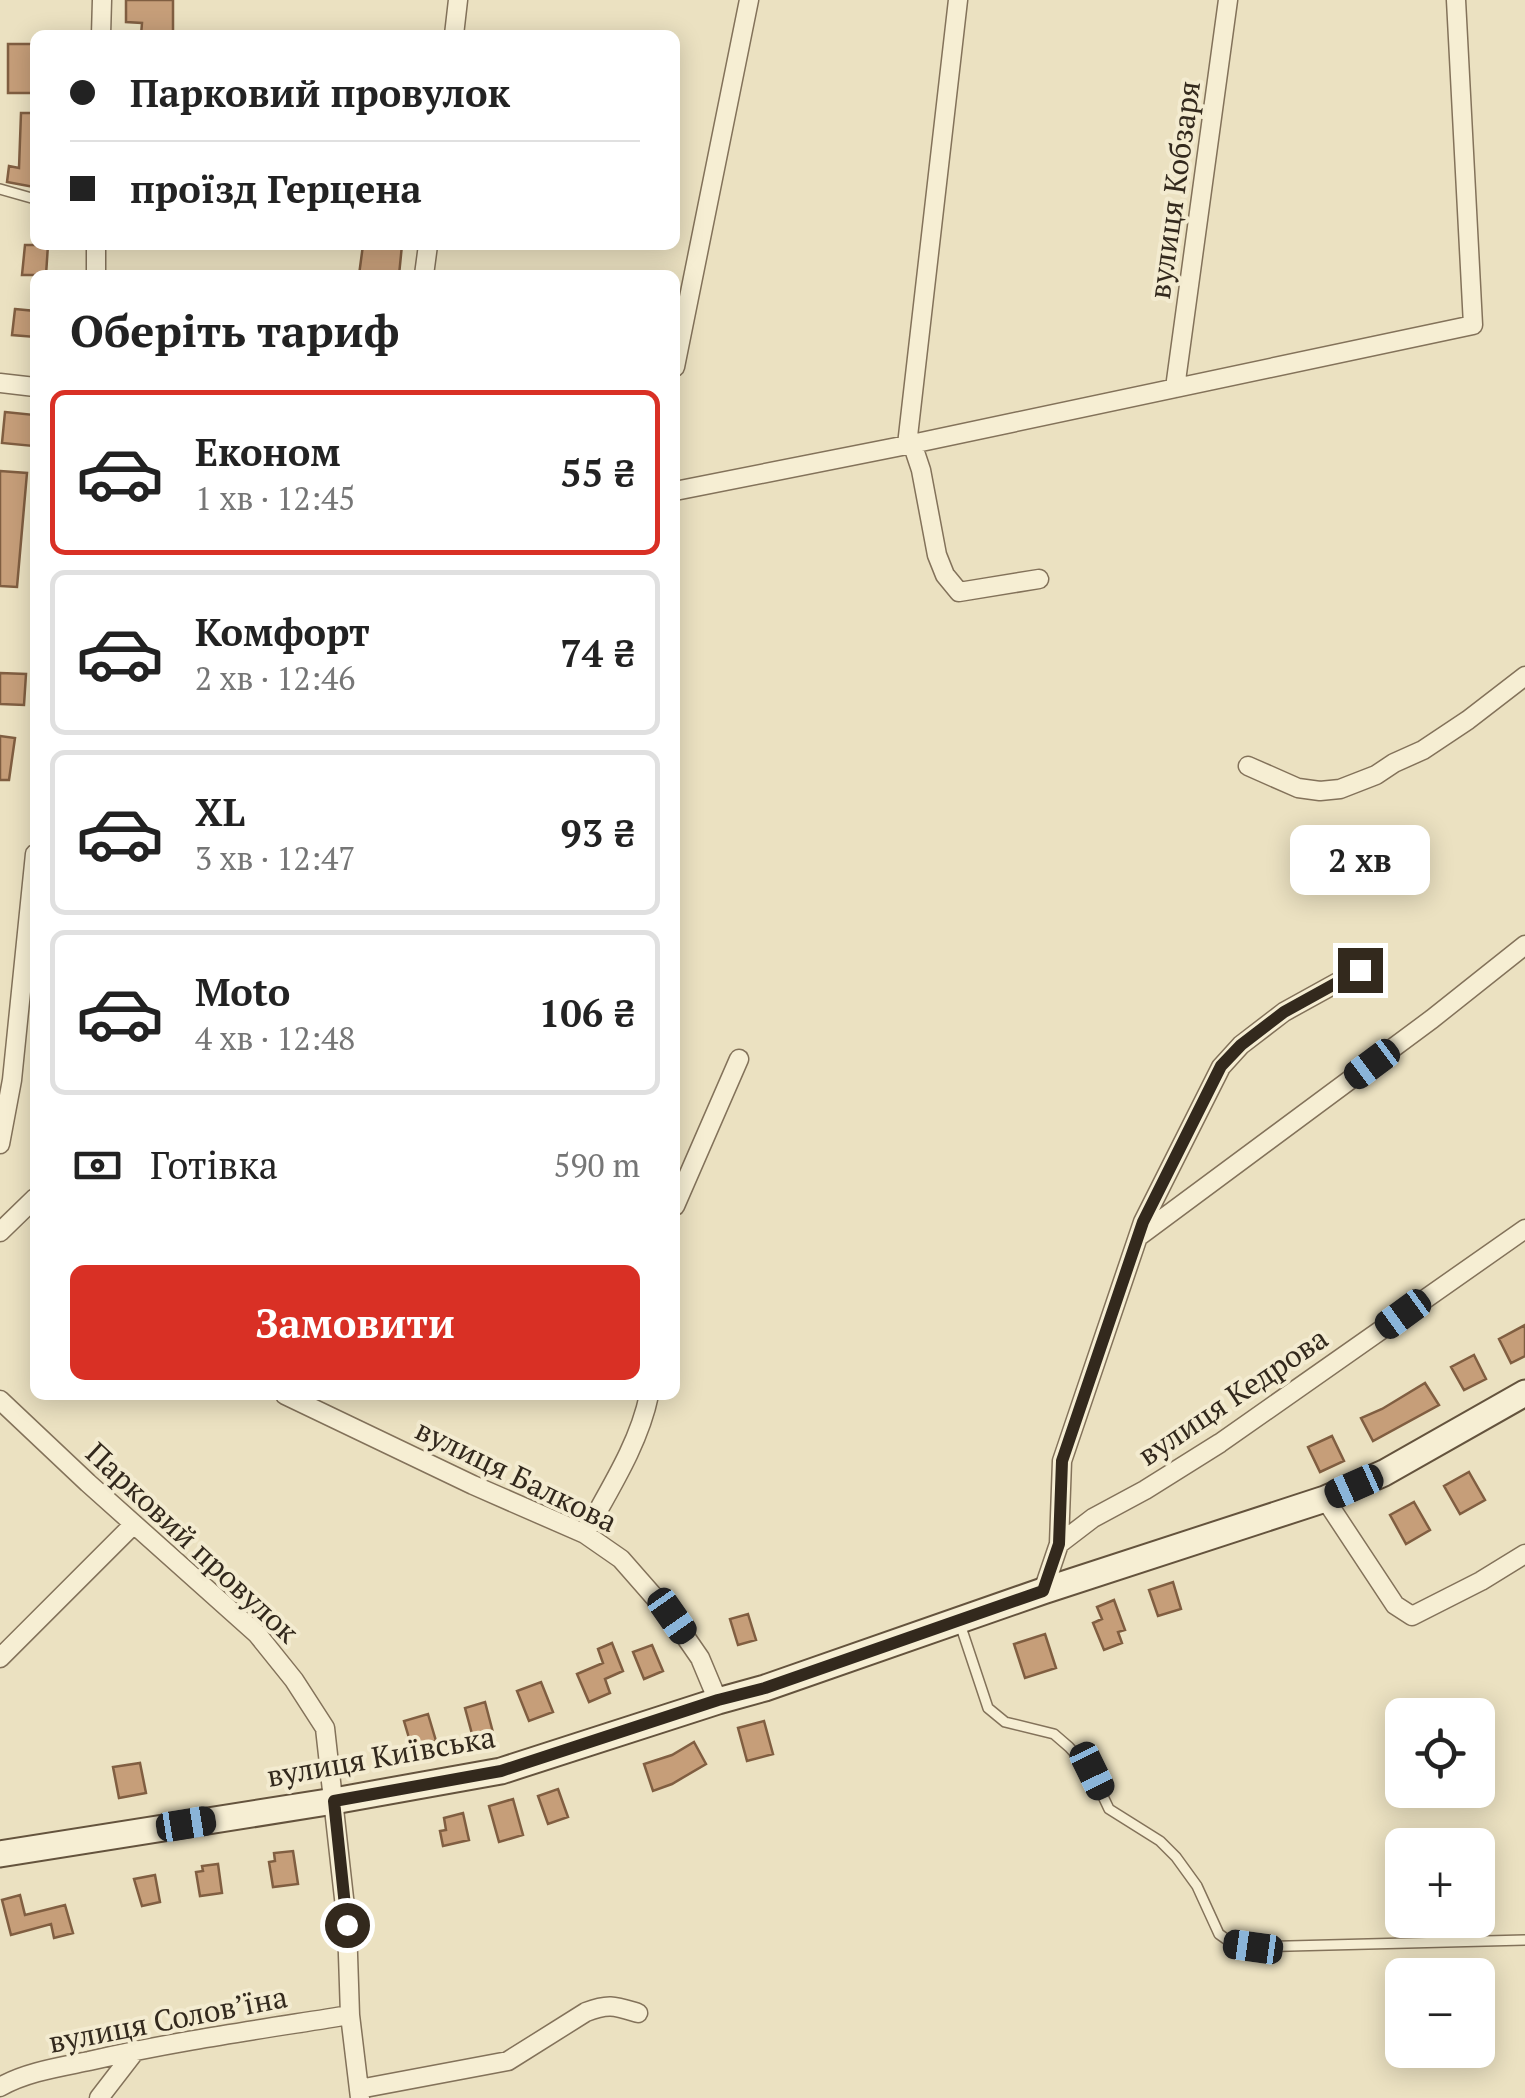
<!DOCTYPE html>
<html lang="uk">
<meta charset="utf-8">
<style>
:root{--surface:#fff;--page:#f2f2f2;--text:#222;--muted:#767676;--line:#e0e0e0;--accent:#d93025}
body{margin:0;font-family:"PT Serif",serif;background:var(--page);color:var(--text);height:100vh;display:flex;flex-direction:column;font-size:38px;white-space:nowrap}
*{box-sizing:border-box;margin:0}
p{font-size:32px;color:var(--muted)}
.icon{flex:none;width:55px;height:55px;fill:none;stroke:currentColor;stroke-width:2;stroke-linecap:round;stroke-linejoin:round}
.map{position:relative;flex:1;overflow:hidden}
.details{position:absolute;left:30px;top:270px;width:650px;height:1130px;display:flex;flex-direction:column;background:var(--surface);border-radius:15px;box-shadow:0 5px 25px #0003}
.details>*{flex:none}
.guide{position:absolute;left:30px;top:30px;width:650px;height:220px;border-radius:15px;box-shadow:0 5px 25px #0003;display:grid;align-content:center;height:220px;padding:0 40px;background:var(--surface)}
.buttons{position:absolute;left:1385px;top:1698px;display:grid;gap:20px}
.buttons a{display:grid;place-items:center;width:110px;height:110px;border-radius:15px;background:var(--surface);box-shadow:0 5px 25px #0003;font-size:50px}
.end{position:absolute;width:45px;height:45px;margin:-22px;border:12px solid #33291d;background:#fff;box-shadow:0 0 0 5px #fff}
.from{border-radius:50%}
.bubble{position:absolute;height:70px;border-radius:15px;background:var(--surface);box-shadow:0 5px 25px #0003;font-size:32px;font-weight:600;line-height:70px;text-align:center}
.car{position:absolute;width:30px;height:60px;margin:-30px -15px;border-radius:12px;box-shadow:0 0 8px 2px #0007;background:linear-gradient(#222 24%,#8ab4d8 0 40%,#222 0 76%,#8ab4d8 0 86%,#222 0)}
.guide b{display:flex;align-items:center;gap:35px;height:95px;font-size:38px}
.guide b+b{border-top:2px solid var(--line)}
.guide i{width:25px;height:25px;background:var(--text)}
ul{padding:0;list-style:none}
li{display:flex;align-items:center;gap:30px;height:165px;margin:0 20px 15px;padding:0 20px;border:5px solid var(--line);border-radius:15px}
li div{flex:1}
li b{display:block;font-size:38px}
li em{font-style:normal;font-weight:600}
li.current{border-color:var(--accent)}
li>.icon{width:90px;height:90px;stroke-width:1.5}
h2{padding:0 40px;font-size:45px;line-height:120px}
.pay{display:flex;align-items:center;gap:25px;height:110px;padding:0 40px;font-size:38px}
.pay p{margin-inline-start:auto}
.action{display:flex;gap:20px;margin-top:auto;padding:20px 40px}
.action a{flex:1;height:115px;border-radius:15px;background:var(--accent);color:#fff;font-size:40px;font-weight:600;line-height:115px;text-align:center}
.map>svg:first-child{display:block}
.building{fill:#c69e79;stroke:#805e41;stroke-width:2.5}
.lines{fill:none;stroke-linecap:round;stroke-linejoin:round}
.lane-casing{stroke:#83725a;stroke-width:12}
.street-casing{stroke:#83725a;stroke-width:21}
.secondary-casing{stroke:#64533d;stroke-width:29}
.lane{stroke:#f6eed3;stroke-width:9}
.street{stroke:#f6eed3;stroke-width:18}
.secondary{stroke:#f6eed3;stroke-width:25}
.route{stroke:#33291d;stroke-width:12}
.labels{text-anchor:middle;stroke-width:8;stroke-linejoin:round;paint-order:stroke}
.street-label{font-size:30px;fill:#33291d;stroke:#f3ebd0}
</style>
<div class="map">
<svg width="1525" height="2098" viewBox="0 0 1525 2098">
<rect width="100%" height="100%" fill="#ebe1c1"/>
<path class="building" d="M126,0h47v35h-32l1,-12 -16,-1z
M8,44h26v49h-26z
M21,113h14l-1,74 -27,-5 2,-16 10,2z
M25,245h23l-2,30h-24z
M363,245h39l-3,30h-40z
M15,309l20,2v26l-23,-2z
M5,412l30,3 -2,31 -31,-3z
M0,471l27,2 -10,114 -17,-1z
M0,673l26,1 -2,31 -24,-1z
M0,736l15,2 -6,42h-9z
M1525,1325v31l-14,7 -12,-24z
M1474,1355l12,24 -22,11 -13,-23z
M1425,1383l14,22 -66,36 -12,-23 21,-9z
M1332,1436l12,25 -24,11 -12,-25z
M1469,1472l16,28 -25,14 -16,-28z
M1414,1502l16,28 -24,14 -16,-29z
M1173,1582l8,27 -23,7 -9,-26z
M1114,1600l11,30 -7,2 4,11 -18,7 -11,-27 9,-4 -5,-12z
M748,1614l8,26 -18,5 -8,-26z
M1045,1634l11,34 -31,10 -11,-34z
M612,1643l11,28 -18,8 5,14 -21,9 -12,-28 26,-11 -5,-14z
M652,1645l11,26 -19,8 -11,-27z
M541,1682l12,30 -24,9 -12,-30z
M485,1702l10,38 -20,5 -10,-37z
M428,1714l8,27 -24,7 -8,-27z
M764,1721l9,33 -26,7 -9,-33z
M694,1742l12,22 -34,20 -19,7 -9,-27 28,-9z
M140,1763l6,30 -27,5 -6,-31z
M558,1789l10,28 -20,7 -10,-28z
M513,1799l10,36 -24,7 -10,-36z
M463,1813l6,27 -26,6 -3,-15 6,-1 -2,-12z
M293,1851l5,33 -25,3 -4,-25 6,-1 -1,-8z
M218,1864l4,29 -22,3 -4,-24 7,-1 -1,-5z
M155,1875l5,27 -18,4 -8,-27z
M20,1895l5,20 40,-10 8,28 -19,5 -3,-14 -40,11 -9,-35z"/>
<g class="lines">
<g class="lane-casing">
<path id="lane" d="M0,189l35,10
M960,1624l28,84 17,14 49,12 15,13 22,24 18,38 51,32 16,16 21,29 22,48 14,10 20,3 272,-7"/>
</g>
<g class="street-casing">
<path id="street" d="M101,35l1,-35
M454,35l4,-35
M96,275v-30
M424,275l4,-30
M675,367l74,-367
M0,383l35,4
M1175,388l53,-388
M912,443l9,27 16,85 8,20 14,17 80,-13
M907,445l51,-445
M675,491l232,-46 566,-120 -17,-325
M1248,766l50,22 22,3 20,-2 36,-14 18,-12 29,-13 45,-30 57,-44
M0,1144l12,-64 23,-226
M675,1206l64,-147
M0,1232l35,-34
M1138,1237l294,-218 93,-74
M285,1395l188,90 112,49 36,25 50,57 29,42 18,43
M0,1400l88,83 169,151 37,46 31,48 22,197 3,90 10,83
M1325,1499l70,106 17,11 69,-35 44,-27
M585,1534c24,-44 54,-90 64,-139
M1059,1544l3,-83 81,-239 78,-155 20,-22 43,-33 76,-42
M1043,1591l16,-47 34,-26 52,-28 75,-47 305,-214
M0,1658l134,-134
M0,2087c26,-15 60,-20 89,-26 86,-20 174,-32 261,-46
M359,2089l149,-28 78,-49c23,-9 29,-6 52,1
M99,2098l37,-48"/>
</g>
<g class="secondary-casing">
<path id="secondary" d="M0,1854l334,-53 167,-30 217,-70 47,-13 278,-97 282,-92 59,-26 141,-80"/>
</g>
<use href="#lane" class="lane"/>
<use href="#street" class="street"/>
<use href="#secondary" class="secondary"/>
</g>
<g class="lines">
<path class="route" d="M347,1925l-13,-124 167,-30 217,-71 47,-12 278,-97 16,-47 3,-83 81,-239 78,-156 20,-21 43,-33 76,-42"/>
</g>
<g class="labels">
<g class="street-label">
<text transform="translate(1175 190) rotate(-82)" y="10">вулиця Кобзаря</text>
<text transform="translate(1233 1397) rotate(-34)" y="10">вулиця Кедрова</text>
<text transform="translate(516 1476) rotate(26)" y="10">вулиця Балкова</text>
<text transform="translate(192 1543) rotate(43)" y="10">Парковий провулок</text>
<text transform="translate(381 1757) rotate(-10)" y="10">вулиця Київська</text>
<text transform="translate(168 2020) rotate(-11)" y="10">вулиця Соловʼїна</text>
</g>
</g>
</svg>
<div class="buttons">
<a><svg class="icon" aria-label="locate" viewBox="0 0 24 24"><circle cx="12" cy="12" r="6"/><path d="M12 2v4M12 18v4M2 12h4M18 12h4"/></svg></a>
<a>+</a>
<a>−</a>
</div>
<i class="end from" style="left:347px;top:1925px"></i>
<i class="end" style="left:1360px;top:970px"></i>
<div class="bubble" style="left:1290px;top:825px;width:140px">2 хв</div>
<i class="car" style="left:1372px;top:1064px;rotate:233deg"></i>
<i class="car" style="left:1403px;top:1314px;rotate:234deg"></i>
<i class="car" style="left:1354px;top:1486px;rotate:246deg"></i>
<i class="car" style="left:672px;top:1616px;rotate:145deg"></i>
<i class="car" style="left:1092px;top:1771px;rotate:154deg"></i>
<i class="car" style="left:186px;top:1824px;rotate:81deg"></i>
<i class="car" style="left:1253px;top:1947px;rotate:278deg"></i>
<div class="guide">
<b><i class="from"></i>Парковий провулок</b>
<b><i></i>проїзд Герцена</b>
</div>
<section class="details">
<h2>Оберіть тариф</h2>
<ul>
<li class="current"><svg class="icon" aria-label="car" viewBox="0 0 24 24"><path d="M5 17H2v-5l4-1 3-4h7l3 4 3 1v5h-3M9 17h6M6 11h13"/><circle cx="7" cy="17" r="2"/><circle cx="17" cy="17" r="2"/></svg><div><b>Економ</b><p>1 хв · 12:45</p></div><em>55 ₴</em></li>
<li><svg class="icon" aria-label="car" viewBox="0 0 24 24"><path d="M5 17H2v-5l4-1 3-4h7l3 4 3 1v5h-3M9 17h6M6 11h13"/><circle cx="7" cy="17" r="2"/><circle cx="17" cy="17" r="2"/></svg><div><b>Комфорт</b><p>2 хв · 12:46</p></div><em>74 ₴</em></li>
<li><svg class="icon" aria-label="car" viewBox="0 0 24 24"><path d="M5 17H2v-5l4-1 3-4h7l3 4 3 1v5h-3M9 17h6M6 11h13"/><circle cx="7" cy="17" r="2"/><circle cx="17" cy="17" r="2"/></svg><div><b>XL</b><p>3 хв · 12:47</p></div><em>93 ₴</em></li>
<li><svg class="icon" aria-label="car" viewBox="0 0 24 24"><path d="M5 17H2v-5l4-1 3-4h7l3 4 3 1v5h-3M9 17h6M6 11h13"/><circle cx="7" cy="17" r="2"/><circle cx="17" cy="17" r="2"/></svg><div><b>Moto</b><p>4 хв · 12:48</p></div><em>106 ₴</em></li>
</ul>
<div class="pay"><svg class="icon" aria-label="cash" viewBox="0 0 24 24"><path d="M3 7h18v10H3z"/><circle cx="12" cy="12" r="2"/></svg>Готівка<p>590 m</p></div>
<div class="action"><a>Замовити</a></div>
</section>
</div>
